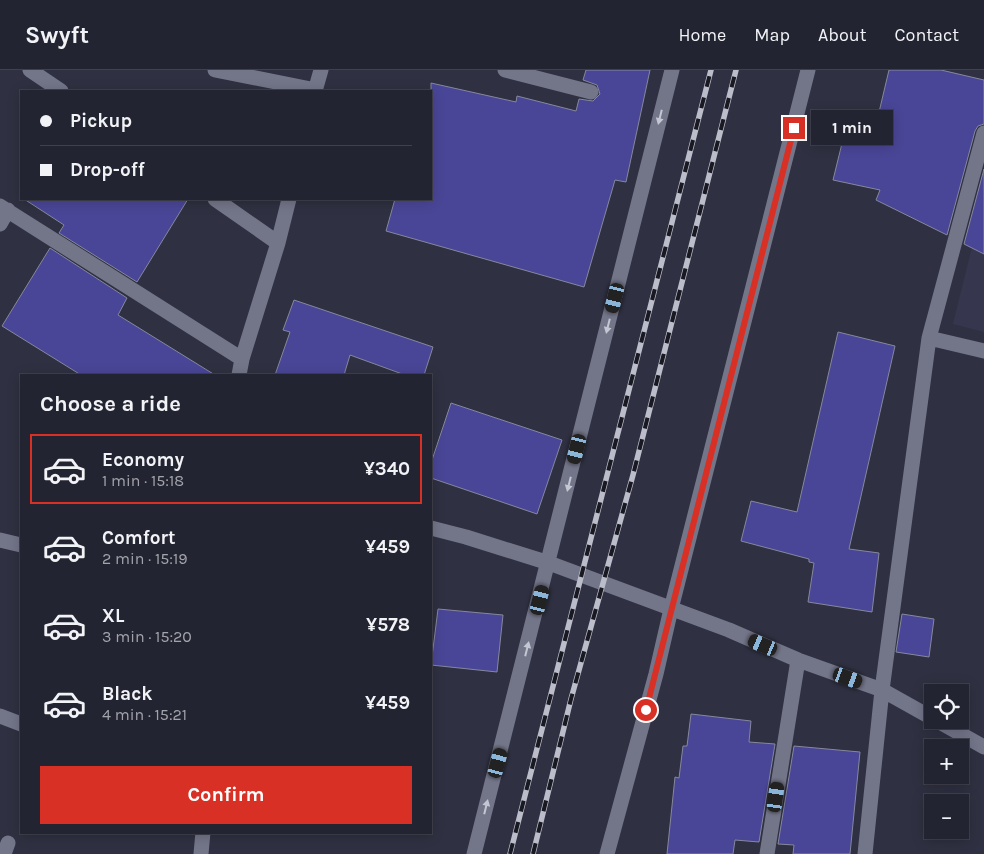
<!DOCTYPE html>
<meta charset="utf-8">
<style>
:root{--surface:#232431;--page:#2f303d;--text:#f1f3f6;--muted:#a3a4ab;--line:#40414d;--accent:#d93025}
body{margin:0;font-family:Karla,sans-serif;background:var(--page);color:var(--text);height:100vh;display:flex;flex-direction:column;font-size:19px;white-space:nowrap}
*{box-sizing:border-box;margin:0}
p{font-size:16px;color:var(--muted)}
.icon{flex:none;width:28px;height:28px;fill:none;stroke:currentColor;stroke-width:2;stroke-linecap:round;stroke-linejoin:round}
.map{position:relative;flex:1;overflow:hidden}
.panel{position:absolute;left:20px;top:304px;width:412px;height:460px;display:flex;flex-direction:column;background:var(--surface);border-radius:0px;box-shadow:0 2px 12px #0003,0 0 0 1px var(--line)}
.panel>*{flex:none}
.guide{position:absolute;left:20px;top:20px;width:412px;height:110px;border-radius:0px;box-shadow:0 2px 12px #0003,0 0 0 1px var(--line);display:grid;align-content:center;height:110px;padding:0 20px;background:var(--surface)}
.tools{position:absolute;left:924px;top:614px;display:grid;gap:10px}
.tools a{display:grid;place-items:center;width:45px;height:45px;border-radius:0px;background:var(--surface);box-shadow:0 2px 12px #0003,0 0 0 1px var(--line);font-size:25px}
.end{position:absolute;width:22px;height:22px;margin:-11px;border:6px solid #d93025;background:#fff;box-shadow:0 0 0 2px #fff}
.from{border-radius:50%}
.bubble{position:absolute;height:35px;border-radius:0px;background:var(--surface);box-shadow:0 2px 12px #0003,0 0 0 1px var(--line);font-size:16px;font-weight:700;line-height:35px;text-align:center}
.car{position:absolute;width:15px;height:30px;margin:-15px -8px;border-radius:6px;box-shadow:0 0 4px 1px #0007;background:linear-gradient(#222 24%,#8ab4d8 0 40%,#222 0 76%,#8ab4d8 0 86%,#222 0)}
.guide b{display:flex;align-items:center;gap:18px;height:48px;font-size:19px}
.guide b+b{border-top:1px solid var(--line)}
.guide i{width:12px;height:12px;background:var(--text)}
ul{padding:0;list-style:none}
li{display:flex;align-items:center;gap:15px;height:70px;margin:0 10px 8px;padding:0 10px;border:2px solid transparent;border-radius:0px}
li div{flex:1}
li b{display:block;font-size:19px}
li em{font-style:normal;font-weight:700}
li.selected{border-color:var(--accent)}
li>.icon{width:45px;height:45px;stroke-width:1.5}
h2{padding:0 20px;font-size:22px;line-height:60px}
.cta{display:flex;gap:10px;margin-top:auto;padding:10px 20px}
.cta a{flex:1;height:58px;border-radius:0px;background:var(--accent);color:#fff;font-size:20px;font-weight:700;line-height:58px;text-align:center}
header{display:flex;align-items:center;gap:30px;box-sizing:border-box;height:70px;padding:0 25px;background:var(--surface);border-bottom:1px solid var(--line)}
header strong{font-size:24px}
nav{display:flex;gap:28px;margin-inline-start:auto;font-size:18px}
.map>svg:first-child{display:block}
.built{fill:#36374f}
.building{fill:#4a4697;stroke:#86889d}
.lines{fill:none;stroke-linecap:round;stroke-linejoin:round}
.minor{stroke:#737589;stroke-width:15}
.rail-casing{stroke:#bcbdcb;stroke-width:5.5}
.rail{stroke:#181921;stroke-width:4;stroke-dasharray:11;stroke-linecap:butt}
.oneway{fill:#c4c6d4}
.route{stroke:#d93025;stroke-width:6}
</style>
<header>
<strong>Swyft</strong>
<nav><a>Home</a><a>Map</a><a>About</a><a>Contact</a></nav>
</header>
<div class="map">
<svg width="984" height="784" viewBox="0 0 984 784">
<rect width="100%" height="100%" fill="#2f3041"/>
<path class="built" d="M984,129v133l-31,-8z"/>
<path class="building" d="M586,0h64l-24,112 -11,-2 -31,107 -198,-56 9,-32h36v-116l85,19 1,-6 59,15 3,-12 14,2 7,-7 -3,-9 -14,-5z
M889,0h52l43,10v44l-6,2 -3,5 -28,104 -71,-35 4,-10 -47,-10 14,-57 28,6z
M984,99v85l-20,-10z
M24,129h164l-51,83 -78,-49 5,-8z
M50,178l77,50 -9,17 97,60h-134l-79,-49z
M294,230l139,47 -9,28h-19l-55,-20 -6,20h-69l15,-43 -7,-2z
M838,262l57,14 -46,203 30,4 -7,59 -64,-10 6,-39 -5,-1v-3l-68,-18 10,-40 46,11z
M451,333l111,37 -25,74 -106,-36v-15z
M438,539l65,6 -6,57 -66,-7z
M902,544l32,5 -5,38 -33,-5z
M691,644l60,7 -2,21 26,2 -16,98 -24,-2 -2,14h-66l8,-77 4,1 4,-32h4z
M794,676l66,6 -10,102h-57l1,-9 -16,-1z"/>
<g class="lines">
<path class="minor" d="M30,0l31,21
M215,0l101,20
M505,0l86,22
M315,21l6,-21
M215,129l63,44
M0,136l242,153
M0,154l8,-14
M929,268l55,13
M239,305l3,-16 36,-116 11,-44
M431,458l35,9 83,26 180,67 69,30 84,30 50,28
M0,470l21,5
M0,646l21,8
M936,650l48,27
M4,784l4,-11
M201,784l2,-22
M474,784l198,-784
M607,784l49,-180 15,-65 137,-539
M767,784l31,-194
M865,784l17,-164 47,-352 55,-205"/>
<g class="rail-casing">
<path id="rail" d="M510,784l201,-784
M533,784l38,-155 62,-224 103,-405"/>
</g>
<use href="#rail" class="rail"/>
</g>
<defs><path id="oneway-solid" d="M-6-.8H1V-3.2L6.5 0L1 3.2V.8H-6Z" transform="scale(1.25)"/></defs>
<g class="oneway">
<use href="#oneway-solid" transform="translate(660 47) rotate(104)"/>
<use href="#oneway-solid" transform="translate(608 256) rotate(104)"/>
<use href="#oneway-solid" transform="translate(569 414) rotate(104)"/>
<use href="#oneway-solid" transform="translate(527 579) rotate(-76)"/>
<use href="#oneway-solid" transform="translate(486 737) rotate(-76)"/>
</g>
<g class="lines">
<path class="route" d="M646,640l148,-582"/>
</g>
</svg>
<div class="tools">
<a><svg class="icon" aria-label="locate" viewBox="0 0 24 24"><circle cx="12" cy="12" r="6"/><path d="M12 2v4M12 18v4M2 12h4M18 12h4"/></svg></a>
<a>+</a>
<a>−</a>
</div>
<i class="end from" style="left:646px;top:640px"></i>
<i class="end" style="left:794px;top:58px"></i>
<div class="bubble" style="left:811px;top:40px;width:82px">1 min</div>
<i class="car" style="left:615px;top:228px;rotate:194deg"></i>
<i class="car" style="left:577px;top:379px;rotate:194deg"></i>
<i class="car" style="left:540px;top:530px;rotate:14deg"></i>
<i class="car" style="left:763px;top:575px;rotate:293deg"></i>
<i class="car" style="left:848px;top:608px;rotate:110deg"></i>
<i class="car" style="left:498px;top:693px;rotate:15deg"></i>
<i class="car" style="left:776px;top:727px;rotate:8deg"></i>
<div class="guide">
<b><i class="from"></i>Pickup</b>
<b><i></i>Drop-off</b>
</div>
<section class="panel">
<h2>Choose a ride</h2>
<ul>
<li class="selected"><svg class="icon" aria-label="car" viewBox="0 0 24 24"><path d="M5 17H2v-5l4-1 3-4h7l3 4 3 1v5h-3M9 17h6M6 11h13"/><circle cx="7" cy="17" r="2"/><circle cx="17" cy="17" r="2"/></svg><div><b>Economy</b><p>1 min · 15:18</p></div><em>¥340</em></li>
<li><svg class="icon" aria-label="car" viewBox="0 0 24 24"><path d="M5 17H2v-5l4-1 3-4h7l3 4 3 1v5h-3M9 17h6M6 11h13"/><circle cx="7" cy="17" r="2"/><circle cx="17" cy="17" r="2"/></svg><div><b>Comfort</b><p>2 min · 15:19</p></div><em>¥459</em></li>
<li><svg class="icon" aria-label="car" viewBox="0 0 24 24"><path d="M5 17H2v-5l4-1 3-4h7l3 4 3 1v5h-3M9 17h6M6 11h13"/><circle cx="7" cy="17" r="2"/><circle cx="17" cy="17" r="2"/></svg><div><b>XL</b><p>3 min · 15:20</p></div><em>¥578</em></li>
<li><svg class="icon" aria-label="car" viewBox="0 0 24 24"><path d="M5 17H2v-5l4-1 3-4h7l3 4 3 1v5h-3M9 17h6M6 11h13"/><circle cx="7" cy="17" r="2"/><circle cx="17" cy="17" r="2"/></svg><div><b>Black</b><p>4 min · 15:21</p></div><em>¥459</em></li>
</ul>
<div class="cta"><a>Confirm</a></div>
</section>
</div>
